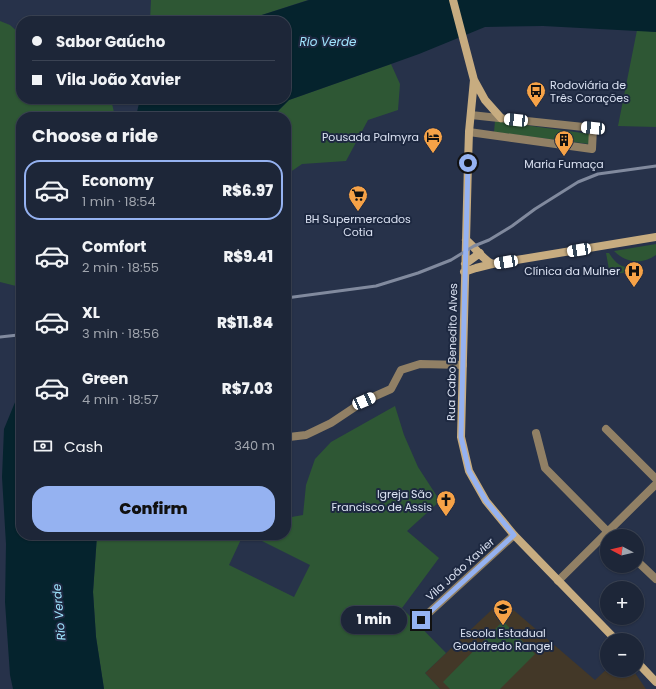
<!DOCTYPE html>
<meta charset="utf-8">
<style>
:root{--surface:#1d2638;--page:#252e40;--text:#f1f3f6;--muted:#a0a5ae;--line:#3b4353;--accent:#95b2f1}
body{margin:0;font-family:Poppins,sans-serif;background:var(--page);color:var(--text);height:100vh;display:flex;flex-direction:column;font-size:15px;white-space:nowrap}
*{box-sizing:border-box;margin:0}
p{font-size:13px;color:var(--muted)}
.icon{flex:none;width:22px;height:22px;fill:none;stroke:currentColor;stroke-width:2;stroke-linecap:round;stroke-linejoin:round}
.map{position:relative;flex:1;overflow:hidden}
.panel{position:absolute;left:16px;top:112px;width:275px;height:428px;display:flex;flex-direction:column;background:var(--surface);border-radius:16px;box-shadow:0 1px 3px #0004,0 0 0 1px var(--line)}
.panel>*{flex:none}
.hud{position:absolute;left:16px;top:16px;width:275px;height:88px;border-radius:16px;box-shadow:0 1px 3px #0004,0 0 0 1px var(--line);display:grid;align-content:center;height:88px;padding:0 16px;background:var(--surface)}
.needle{width:26px;rotate:277deg}
.buttons{position:absolute;left:600px;top:529px;display:grid;gap:8px}
.buttons a{display:grid;place-items:center;width:44px;height:44px;border-radius:50%;background:var(--surface);box-shadow:0 1px 3px #0004,0 0 0 1px var(--line);font-size:20px}
.end{position:absolute;width:18px;height:18px;margin:-9px;border:5px solid #95b2f1;background:#111;box-shadow:0 0 0 2px #111}
.from{border-radius:50%}
.bubble{position:absolute;height:28px;border-radius:14px;background:var(--surface);box-shadow:0 1px 3px #0004,0 0 0 1px var(--line);font-size:13px;font-weight:800;line-height:28px;text-align:center}
.car{position:absolute;width:12px;height:24px;margin:-12px -6px;border-radius:5px;box-shadow:0 0 3px 1px #0007;background:linear-gradient(#fff 24%,#345 0 40%,#fff 0 76%,#345 0 86%,#fff 0)}
.hud b{display:flex;align-items:center;gap:14px;height:38px;font-size:15px}
.hud b+b{border-top:1px solid var(--line)}
.hud i{width:10px;height:10px;background:var(--text)}
ul{padding:0;list-style:none}
li{display:flex;align-items:center;gap:12px;height:60px;margin:0 8px 6px;padding:0 8px;border:2px solid transparent;border-radius:16px}
li div{flex:1}
li b{display:block;font-size:15px}
li em{font-style:normal;font-weight:800}
li.on{border-color:var(--accent)}
li>.icon{width:36px;height:36px;stroke-width:1.5}
h2{padding:0 16px;font-size:18px;line-height:48px}
.pay{display:flex;align-items:center;gap:10px;height:44px;padding:0 16px;font-size:15px}
.pay p{margin-inline-start:auto}
.cta{display:flex;gap:8px;margin-top:auto;padding:8px 16px}
.cta a{flex:1;height:46px;border-radius:16px;background:var(--accent);color:#111;font-size:16px;font-weight:800;line-height:46px;text-align:center}
.map>svg:first-child{display:block}
.education{fill:#433828}
.green{fill:#2e5734}
.water{fill:#05232d}
.lines{fill:none;stroke-linecap:round;stroke-linejoin:round}
.minor{stroke:#918065;stroke-width:8}
.secondary{stroke:#c7ac80;stroke-width:8}
.rail{stroke:#818a9e;stroke-width:3}
.route{stroke:#95b2f1;stroke-width:5}
.labels{text-anchor:middle;stroke-width:4;stroke-linejoin:round;paint-order:stroke}
.poi-label{font-size:11px;fill:#dbe2f2;stroke:#1d2840;text-anchor:end}
.street-label{font-size:11px;fill:#dbe2f2;stroke:#1d2840}
.water-label{font-size:12px;font-style:italic;fill:#9fe3fd;stroke:#1d2840}
</style>
<div class="map">
<svg width="656" height="689" viewBox="0 0 656 689">
<rect width="100%" height="100%" fill="#27324a"/>
<path class="education" d="M502,600l93,80 12,-11 26,1 13,19h-206l-15,-16z"/>
<path class="green" d="M151,0h157l-65,21h-93z
M0,21l10,4 11,10v64h90l4,18h-94v153l-5,16 -16,-4z
M637,30l19,2v95l-38,-1z
M391,64l9,20 -2,26 -30,10 -22,41 -44,3 -16,11v-58h-14l17,-17z
M495,121l95,13 -1,10 -95,-12z
M656,244v11c-14,10 -30,8 -42,-4z
M606,253h3c6,10 12,15 24,15v3l-23,4z
M395,406l9,29 14,32 22,34 -33,30 32,27 -37,50 44,45 -21,20 15,16h-336l-8,-52 -3,-45 4,-57h146l-14,30 65,32 16,-32 -60,-30h36v-17l17,-3 3,-30 9,-26 16,-17z
M503,621l32,33 -35,35h-50l-7,-7z"/>
<path class="water" d="M309,0h347v32l-113,-6 -58,1 -66,27 -28,10 -102,36 -17,17h-140l5,-5 3,-13h146v-78h-43z
M21,381v154h76l-4,57 3,45 8,52h-91l-3,-14 -5,-73 1,-58 -4,-67 2,-48 14,-34z"/>
<g class="lines">
<path class="minor" d="M469,132l123,17 1,-21 -122,-13
M606,429l50,50
M536,433l9,35 67,68
M286,441l3,-4 17,-2 25,-12 33,-22 27,-12 10,-19 19,-6 43,1
M637,561l19,18
M558,581l98,-97
M421,620l93,-85"/>
<path class="secondary" d="M453,0l21,80 11,20 16,18
M474,80l-5,52 -1,31 -7,274 8,34 17,30 28,34 102,105
M466,240c9,7 15,18 26,24
M465,264l15,-11
M464,272l12,-4 16,-4 164,-27
M637,662l19,20"/>
<path class="rail" d="M286,298l90,-12 42,-13 33,-13 23,-14 15,-6 23,-14 23,-17 43,-27 20,-8 58,-8
M0,337l18,-2"/>
</g>
<g class="lines">
<path class="route" d="M421,620l93,-85 -28,-34 -17,-30 -8,-34 7,-274"/>
</g>
<defs>
<g id="bus-pin" transform="scale(1)"><path d="M0 17L-7.5 6A9.5 9.5 0 1 1 7.5 6Z" fill="#f6a247" stroke="#1d2840"/><path d="M-5-6H5V4H4V6H2V4H-2V6H-4V4H-5ZM-3.5-4V0h7V-4ZM-3.5 1.2v1.5H-2V1.2ZM2 1.2v1.5H3.5V1.2Z" fill="#111"/></g>
<g id="hotel-pin" transform="scale(1)"><path d="M0 17L-7.5 6A9.5 9.5 0 1 1 7.5 6Z" fill="#f6a247" stroke="#1d2840"/><path d="M-6-4.5h1.5V1H6V5H4.5V3h-9V5H-6ZM-4 0a1.8 1.8 0 1 1 3.6 0ZM.5 0V-2.5h3Q6-2.5 6 0Z" fill="#111"/></g>
<g id="building-pin" transform="scale(1)"><path d="M0 17L-7.5 6A9.5 9.5 0 1 1 7.5 6Z" fill="#f6a247" stroke="#1d2840"/><path d="M-4-6H4V6H1V3H-1V6H-4ZM-2.5-4.3h1.7v1.8h-1.7ZM.8-4.3h1.7v1.8H.8ZM-2.5-1h1.7V.8h-1.7ZM.8-1h1.7V.8H.8Z" fill="#111"/></g>
<g id="supermarket-pin" transform="scale(1)"><path d="M0 17L-7.5 6A9.5 9.5 0 1 1 7.5 6Z" fill="#f6a247" stroke="#1d2840"/><path d="M-6-5.5h2.5l.6 2H6L4.5 2H-2.5L-4.4-4H-6ZM-1.5 3.2a1.3 1.3 0 1 0 .1 0ZM3 3.2a1.3 1.3 0 1 0 .1 0Z" fill="#111"/></g>
<g id="hospital-pin" transform="scale(1)"><path d="M0 17L-7.5 6A9.5 9.5 0 1 1 7.5 6Z" fill="#f6a247" stroke="#1d2840"/><path d="M-5-5h3v3.5h4V-5h3V5h-3V1.5h-4V5h-3Z" fill="#111"/></g>
<g id="church-pin" transform="scale(1)"><path d="M0 17L-7.5 6A9.5 9.5 0 1 1 7.5 6Z" fill="#f6a247" stroke="#1d2840"/><path d="M-1.2-6h2.4v3.5h3.3v2.4h-3.3V6h-2.4V-.1h-3.3v-2.4h3.3Z" fill="#111"/></g>
<g id="university-pin" transform="scale(1)"><path d="M0 17L-7.5 6A9.5 9.5 0 1 1 7.5 6Z" fill="#f6a247" stroke="#1d2840"/><path d="M0-5L7-2L0 1L-7-2ZM-4 1L0 2.5L4 1V4Q0 6-4 4Z" fill="#111"/></g>
</defs>
<g fill-rule="evenodd">
<use href="#bus-pin" x="536" y="91"/>
<use href="#hotel-pin" x="433" y="137"/>
<use href="#building-pin" x="564" y="140"/>
<use href="#supermarket-pin" x="358" y="195"/>
<use href="#hospital-pin" x="634" y="271"/>
<use href="#church-pin" x="446" y="500"/>
<use href="#university-pin" x="503" y="609"/>
</g>
<g class="labels">
<g class="poi-label">
<text x="550" y="89" text-anchor="start">Rodoviária de<tspan x="550" dy="13">Três Corações</tspan></text>
<text x="419" y="141">Pousada Palmyra</text>
<text x="564" y="168" text-anchor="middle">Maria Fumaça</text>
<text x="358" y="223" text-anchor="middle">BH Supermercados<tspan x="358" dy="13">Cotia</tspan></text>
<text x="620" y="275">Clínica da Mulher</text>
<text x="432" y="498">Igreja São<tspan x="432" dy="13">Francisco de Assis</tspan></text>
<text x="503" y="637" text-anchor="middle">Escola Estadual<tspan x="503" dy="13">Godofredo Rangel</tspan></text>
</g>
<g class="street-label">
<text transform="translate(452 352) rotate(-89)" y="4">Rua Cabo Benedito Alves</text>
<text transform="translate(460 569) rotate(-42)" y="4">Vila João Xavier</text>
</g>
<g class="water-label">
<text x="328" y="46">Rio Verde</text>
<text transform="translate(59 612) rotate(-95)" y="4">Rio Verde</text>
</g>
</g>
</svg>
<div class="buttons">
<a><svg class="needle" viewBox="-14 -14 28 28"><path d="M0-13l5 13h-10z" fill="#e53935"/><path d="M0 13l5-13h-10z" fill="#a0a5ae"/></svg></a>
<a>+</a>
<a>−</a>
</div>
<i class="end from" style="left:468px;top:163px"></i>
<i class="end" style="left:421px;top:620px"></i>
<div class="bubble" style="left:341px;top:606px;width:66px">1 min</div>
<i class="car" style="left:516px;top:120px;rotate:276deg"></i>
<i class="car" style="left:593px;top:128px;rotate:276deg"></i>
<i class="car" style="left:579px;top:250px;rotate:261deg"></i>
<i class="car" style="left:506px;top:262px;rotate:261deg"></i>
<i class="car" style="left:364px;top:401px;rotate:66deg"></i>
<div class="hud">
<b><i class="from"></i>Sabor Gaúcho</b>
<b><i></i>Vila João Xavier</b>
</div>
<section class="panel">
<h2>Choose a ride</h2>
<ul>
<li class="on"><svg class="icon" aria-label="car" viewBox="0 0 24 24"><path d="M5 17H2v-5l4-1 3-4h7l3 4 3 1v5h-3M9 17h6M6 11h13"/><circle cx="7" cy="17" r="2"/><circle cx="17" cy="17" r="2"/></svg><div><b>Economy</b><p>1 min · 18:54</p></div><em>R$6.97</em></li>
<li><svg class="icon" aria-label="car" viewBox="0 0 24 24"><path d="M5 17H2v-5l4-1 3-4h7l3 4 3 1v5h-3M9 17h6M6 11h13"/><circle cx="7" cy="17" r="2"/><circle cx="17" cy="17" r="2"/></svg><div><b>Comfort</b><p>2 min · 18:55</p></div><em>R$9.41</em></li>
<li><svg class="icon" aria-label="car" viewBox="0 0 24 24"><path d="M5 17H2v-5l4-1 3-4h7l3 4 3 1v5h-3M9 17h6M6 11h13"/><circle cx="7" cy="17" r="2"/><circle cx="17" cy="17" r="2"/></svg><div><b>XL</b><p>3 min · 18:56</p></div><em>R$11.84</em></li>
<li><svg class="icon" aria-label="car" viewBox="0 0 24 24"><path d="M5 17H2v-5l4-1 3-4h7l3 4 3 1v5h-3M9 17h6M6 11h13"/><circle cx="7" cy="17" r="2"/><circle cx="17" cy="17" r="2"/></svg><div><b>Green</b><p>4 min · 18:57</p></div><em>R$7.03</em></li>
</ul>
<div class="pay"><svg class="icon" aria-label="cash" viewBox="0 0 24 24"><path d="M3 7h18v10H3z"/><circle cx="12" cy="12" r="2"/></svg>Cash<p>340 m</p></div>
<div class="cta"><a>Confirm</a></div>
</section>
</div>
